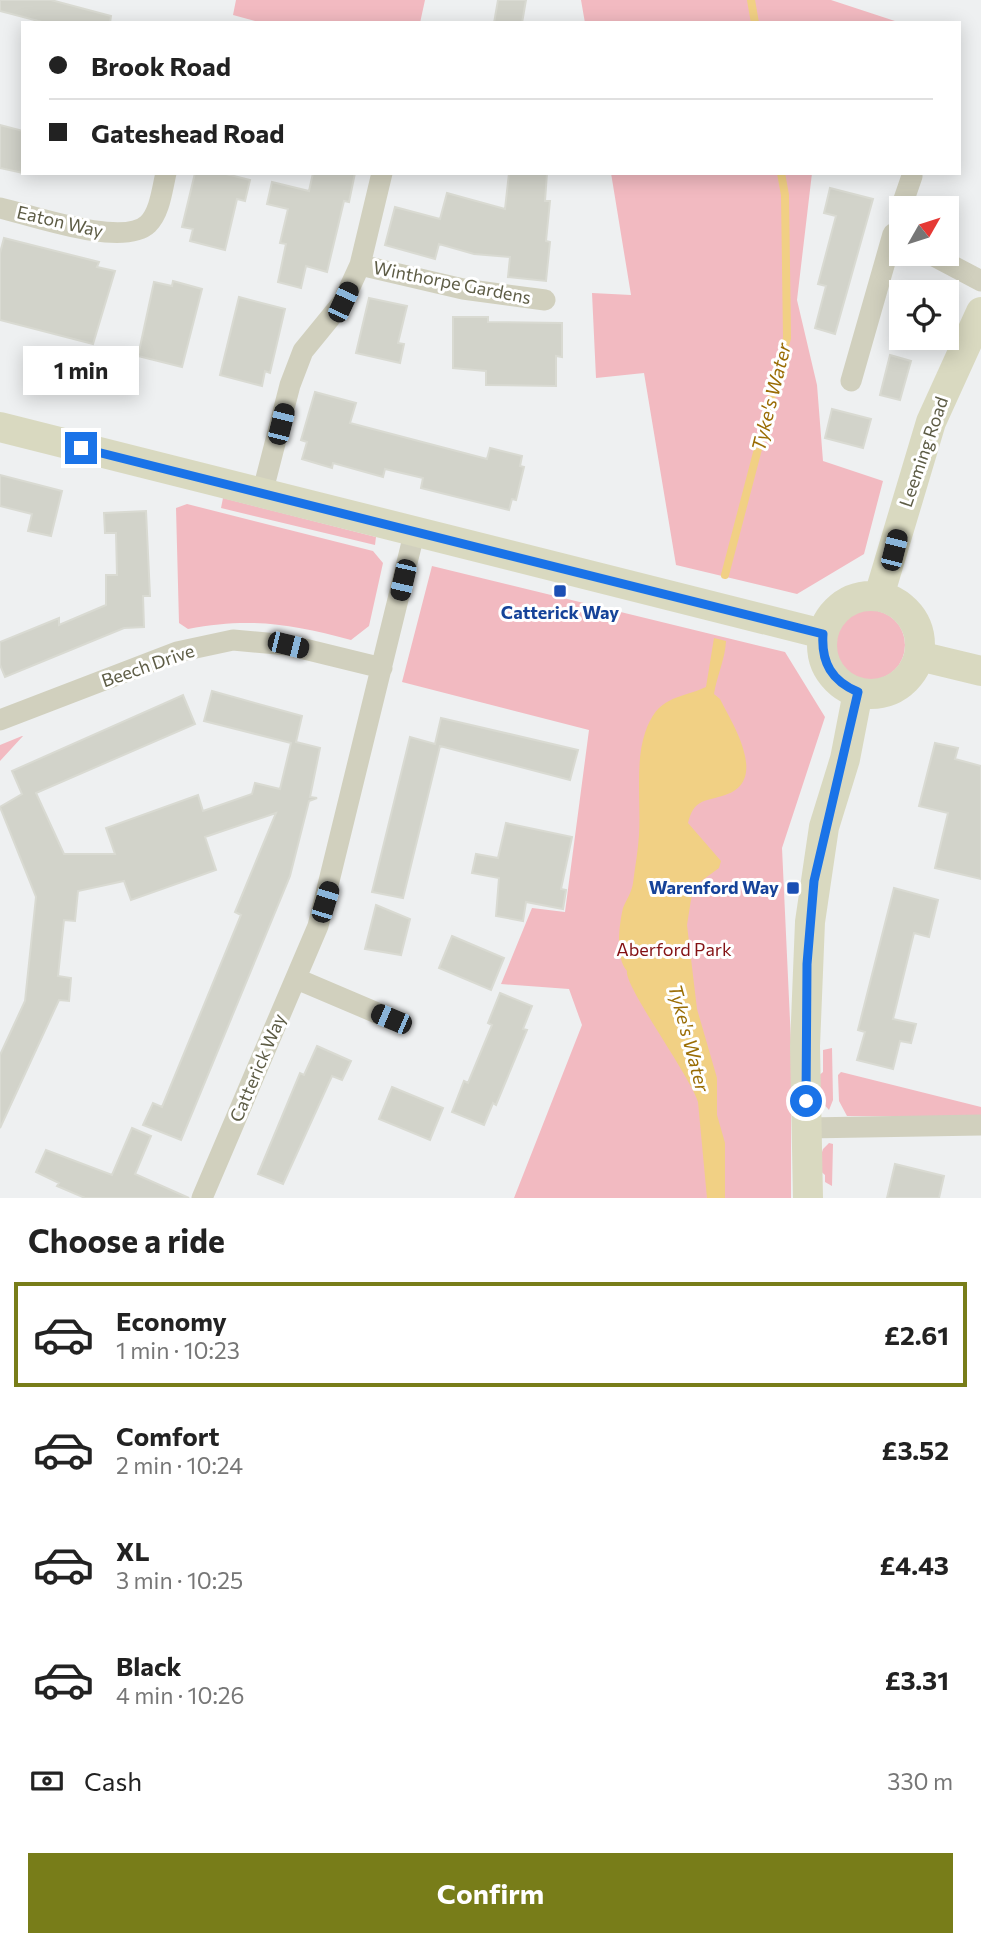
<!DOCTYPE html>
<meta charset="utf-8">
<style>
:root{--surface:#fff;--page:#f6f6f6;--text:#222;--muted:#767676;--line:#e0e0e0;--accent:#787d19}
body{margin:0;font-family:Commissioner,sans-serif;background:var(--page);color:var(--text);height:100vh;display:flex;flex-direction:column;font-size:26px;white-space:nowrap}
*{box-sizing:border-box;margin:0}
p{font-size:23px;color:var(--muted)}
.icon{flex:none;width:38px;height:38px;fill:none;stroke:currentColor;stroke-width:2;stroke-linecap:round;stroke-linejoin:round}
.map{position:relative;height:1198px;overflow:hidden}
.details{display:flex;flex-direction:column;background:var(--surface);flex:1}
.details>*{flex:none}
.banner{position:absolute;left:21px;top:21px;width:940px;height:154px;border-radius:0px;box-shadow:0 4px 18px #0003;display:grid;align-content:center;height:154px;padding:0 28px;background:var(--surface)}
.needle{width:46px;rotate:51deg}
.tools{position:absolute;left:889px;top:196px;display:grid;gap:14px}
.tools a{display:grid;place-items:center;width:70px;height:70px;border-radius:0px;background:var(--surface);box-shadow:0 4px 18px #0003;font-size:35px}
.end{position:absolute;width:32px;height:32px;margin:-16px;border:9px solid #1a73e8;background:#fff;box-shadow:0 0 0 4px #fff}
.from{border-radius:50%}
.bubble{position:absolute;height:49px;border-radius:0px;background:var(--surface);box-shadow:0 4px 18px #0003;font-size:23px;font-weight:700;line-height:49px;text-align:center}
.car{position:absolute;width:21px;height:42px;margin:-21px -10px;border-radius:9px;box-shadow:0 0 5px 2px #0007;background:linear-gradient(#222 24%,#8ab4d8 0 40%,#222 0 76%,#8ab4d8 0 86%,#222 0)}
.banner b{display:flex;align-items:center;gap:24px;height:66px;font-size:26px}
.banner b+b{border-top:2px solid var(--line)}
.banner i{width:18px;height:18px;background:var(--text)}
ul{padding:0;list-style:none}
li{display:flex;align-items:center;gap:21px;height:105px;margin:0 14px 10px;padding:0 14px;border:4px solid transparent;border-radius:0px}
li div{flex:1}
li b{display:block;font-size:26px}
li em{font-style:normal;font-weight:700}
li.active{border-color:var(--accent)}
li>.icon{width:63px;height:63px;stroke-width:1.5}
h2{padding:0 28px;font-size:32px;line-height:84px}
.pay{display:flex;align-items:center;gap:18px;height:77px;padding:0 28px;font-size:26px}
.pay p{margin-inline-start:auto}
.cta{display:flex;gap:14px;margin-top:auto;padding:14px 28px}
.cta a{flex:1;height:80px;border-radius:0px;background:var(--accent);color:#fff;font-size:28px;font-weight:700;line-height:80px;text-align:center}
.map>svg:first-child{display:block}
.green{fill:#f2bac1}
.water{fill:#f1d084}
.lines{fill:none;stroke-linecap:round;stroke-linejoin:round}
.stream{stroke:#f1d084;stroke-width:8}
.building{fill:#d2d3ca;stroke:#d9dad2;stroke-width:2}
.street{stroke:#d1d0be;stroke-width:21}
.secondary{stroke:#d9d9c0;stroke-width:30}
.route{stroke:#1a73e8;stroke-width:9}
.transit-dot{fill:#1a4fb4;stroke:#fff;stroke-width:2.5}
.labels{text-anchor:middle;stroke-width:6;stroke-linejoin:round;paint-order:stroke}
.street-label{font-size:18px;fill:#5d5c45;stroke:#fff}
.transit-label{font-size:18px;font-weight:bold;fill:#164399;stroke:#fff}
.park-label{font-size:18px;fill:#831113;stroke:#fff}
.water-label{font-size:19px;font-style:italic;fill:#9a6d05;stroke:#fff}
</style>
<div class="map">
<svg width="981" height="1198" viewBox="0 0 981 1198">
<rect width="100%" height="100%" fill="#eef0f1"/>
<path class="green" d="M236,0h189l-5,23h-158l-29,-8z
M581,0h250l70,23h-316z
M611,173h201l-15,127 20,85 6,76 60,20 -19,73 -67,40 -121,-29 -32,-192 -48,5 -4,-85 39,2z
M223,498l153,39 -1,8 -154,-37z
M187,504l186,47 10,12 -14,63 -18,14c-60,-16 -101,-23 -163,-11l-9,-6 -3,-115z
M432,566l353,86 40,65 -43,131 9,194v156h-277l68,-173 -13,-36 -68,-5 31,-76 33,4 24,-182 -187,-48z
M835 645a35 35 0 1 1 70 0a35 35 0 1 1-70 0Z
M22,736h1l-23,25v-16z
M832,1048l1,52 -4,10 -8,-9 -5,-23 7,-6v-22z
M841,1072l140,35v10l-134,-1 -8,-15 -1,-26z
M829,1143l4,1 -1,42 -7,-4v-7l-8,-7 6,-19z"/>
<path class="water" d="M714,638l12,3c-1,19 -9,34 -12,53l6,5c13,26 51,84 2,97 -20,6 -28,4 -34,27l33,38 -2,7 -26,19 -6,38 10,84 20,69v37l8,28v55h-18l-9,-96c-9,-28 -74,-116 -71,-131 -12,-13 -8,-46 -4,-63 3,-8 9,-16 10,-25 2,-16 5,-32 6,-48 2,-31 -4,-73 6,-102 13,-38 32,-33 61,-46z"/>
<g class="lines">
<path class="stream" d="M751,0l4,23
M725,575l62,-237 -2,-143 -4,-22"/>
</g>
<path class="building" d="M0,0h51l60,16 -1,7h-64l-46,-12z
M498,0h28l-4,23h-28z
M0,125l23,6v42l-23,-5z
M195,173h27l28,7 -5,21 -8,-2 -12,51 -35,-9 3,-12 -11,-2z
M313,173h42l-6,29 -5,-1 -17,71 -21,-6 -5,22 -23,-6 8,-38 -6,-1 8,-34 -21,-5 5,-22 37,9z
M509,173h38l-2,28h5l-4,40 4,1 -4,39 -38,-4 2,-20 -36,-3 -35,-10 -4,15 -50,-14 10,-38 45,12 7,-26 58,16z
M830,188l43,11 -38,135 -20,-6 11,-42 -8,-2 18,-68 -12,-3z
M4,238l95,24 -2,5 18,4 -22,73 -93,-24v-67z
M173,281l29,8 -20,78 -44,-11 16,-74 18,4z
M239,297l46,12 -15,64 -5,-2 -3,15 -42,-11z
M369,298l38,8 -9,37 6,1 -4,19 -44,-10z
M453,317h35v5l74,1v34l-6,-1v30l-70,-1v-14l-33,-3z
M890,355l21,6 -11,39 -20,-5z
M315,392l41,11 -6,20 137,36 3,-11 32,8 -2,10 4,1 -8,33 -4,-1 -3,11 -88,-22 2,-10 -38,-9 -2,8 -50,-14 -1,5 -30,-9 5,-17 -6,-2z
M832,409l39,10 -8,29 -38,-10z
M0,475l62,16 -11,45 -23,-5 4,-17 -32,-8z
M146,511l4,85h-7l1,31 -20,1 -119,49 -5,-12v-23l59,-24v7l47,-20v-30h11l-1,-42h-11l-1,-20z
M212,691l90,25 -6,26 24,6 -10,49 7,1 -8,3 -19,75 -109,264 -38,-15 10,-22 9,4 79,-192 -6,-3 41,-99 -71,24 11,33 -85,30 -7,-19 -46,10 -3,30 -11,-1 -6,56 13,2 -2,23 -10,-1 -59,128v-73l25,-54 11,-104 -36,-90 22,-13 -10,-23 171,-76 12,29 -159,69 28,61h51l-9,-26 92,-33 5,16 49,-17 3,-11 25,6 11,-46 -87,-22z
M441,718l137,32 -8,30 -130,-34 -37,152 -31,-6 38,-155 25,7z
M935,743l23,5 -3,11 26,7v113l-46,-11 13,-55 -29,-7z
M506,823l66,14 -11,52 5,1 -3,19 -37,-7 -3,19 -27,-5 3,-38 -27,-5 4,-19 22,4z
M894,888l44,12 -9,37 -15,-4 -21,86 23,5 -5,19 -11,-2 -7,28 -36,-9 8,-28 -7,-2z
M376,905l34,14 -9,36 -36,-6z
M452,936l52,22 -13,32 -52,-22z
M500,993l32,13 -9,23 4,1 -31,75 -3,-2 -9,22 -32,-13 12,-31 4,2 24,-58 -4,-2z
M317,1046l34,15 -9,19 -10,-4 -49,108 -25,-10 42,-101 4,2z
M392,1087l51,21 -13,32 -51,-21z
M132,1128l19,8 -16,38 54,24h-104l-28,-12 2,-3 -23,-11 10,-22 66,25z
M895,1164l49,12 -5,22h-52z"/>
<g class="lines">
<path class="street" d="M0,208c31,7 123,40 148,16 12,-12 14,-34 18,-51
M901,208l11,-32
M930,254l51,27
M360,265l103,24 82,11
M851,381l42,-147 8,4
M262,494l28,-109 13,-34 40,-49 17,-37 22,-92
M0,720l177,-68 56,-12 55,5 94,23
M297,979l94,40
M807,1128l174,-3
M202,1198l116,-272 97,-396"/>
<path class="secondary" d="M0,427l823,207
M879,596l52,-174 50,-110
M822 645a49 49 0 1 1 98 0a49 49 0 1 1-98 0Z
M919,656l62,15
M808,1198l-3,-152 5,-124 14,-95 21,-68 13,-67"/>
</g>
<g class="lines">
<path class="route" d="M81,448l742,186c-2,29 9,47 35,58l-44,189 -7,83 -1,137"/>
</g>
<g class="transit-dot">
<rect x="553" y="584" width="14" height="14" rx="3.5"/>
<rect x="786" y="881" width="14" height="14" rx="3.5"/>
</g>
<g class="labels">
<g class="street-label">
<text transform="translate(60 222) rotate(13)" y="6">Eaton Way</text>
<text transform="translate(452 283) rotate(11)" y="6">Winthorpe Gardens</text>
<text transform="translate(924 452) rotate(-71)" y="6">Leeming Road</text>
<text transform="translate(148 666) rotate(-19)" y="6">Beech Drive</text>
<text transform="translate(258 1068) rotate(-67)" y="6">Catterick Way</text>
</g>
<g class="transit-label">
<text x="560" y="619">Catterick Way</text>
<text x="779" y="894" text-anchor="end">Warenford Way</text>
</g>
<g class="park-label">
<text x="674" y="956">Aberford Park</text>
</g>
<g class="water-label">
<text transform="translate(771 397) rotate(-76)" y="7">Tyke's Water</text>
<text transform="translate(689 1038) rotate(75)" y="7">Tyke's Water</text>
</g>
</g>
</svg>
<div class="tools">
<a><svg class="needle" viewBox="-14 -14 28 28"><path d="M0-13l5 13h-10z" fill="#e53935"/><path d="M0 13l5-13h-10z" fill="#767676"/></svg></a>
<a><svg class="icon" aria-label="locate" viewBox="0 0 24 24"><circle cx="12" cy="12" r="6"/><path d="M12 2v4M12 18v4M2 12h4M18 12h4"/></svg></a>
</div>
<i class="end from" style="left:806px;top:1101px"></i>
<i class="end" style="left:81px;top:448px"></i>
<div class="bubble" style="left:23px;top:346px;width:116px">1 min</div>
<i class="car" style="left:343px;top:302px;rotate:25deg"></i>
<i class="car" style="left:281px;top:424px;rotate:14deg"></i>
<i class="car" style="left:894px;top:550px;rotate:14deg"></i>
<i class="car" style="left:403px;top:580px;rotate:193deg"></i>
<i class="car" style="left:288px;top:645px;rotate:104deg"></i>
<i class="car" style="left:325px;top:902px;rotate:17deg"></i>
<i class="car" style="left:391px;top:1019px;rotate:293deg"></i>
<div class="banner">
<b><i class="from"></i>Brook Road</b>
<b><i></i>Gateshead Road</b>
</div>
</div>
<section class="details">
<h2>Choose a ride</h2>
<ul>
<li class="active"><svg class="icon" aria-label="car" viewBox="0 0 24 24"><path d="M5 17H2v-5l4-1 3-4h7l3 4 3 1v5h-3M9 17h6M6 11h13"/><circle cx="7" cy="17" r="2"/><circle cx="17" cy="17" r="2"/></svg><div><b>Economy</b><p>1 min · 10:23</p></div><em>£2.61</em></li>
<li><svg class="icon" aria-label="car" viewBox="0 0 24 24"><path d="M5 17H2v-5l4-1 3-4h7l3 4 3 1v5h-3M9 17h6M6 11h13"/><circle cx="7" cy="17" r="2"/><circle cx="17" cy="17" r="2"/></svg><div><b>Comfort</b><p>2 min · 10:24</p></div><em>£3.52</em></li>
<li><svg class="icon" aria-label="car" viewBox="0 0 24 24"><path d="M5 17H2v-5l4-1 3-4h7l3 4 3 1v5h-3M9 17h6M6 11h13"/><circle cx="7" cy="17" r="2"/><circle cx="17" cy="17" r="2"/></svg><div><b>XL</b><p>3 min · 10:25</p></div><em>£4.43</em></li>
<li><svg class="icon" aria-label="car" viewBox="0 0 24 24"><path d="M5 17H2v-5l4-1 3-4h7l3 4 3 1v5h-3M9 17h6M6 11h13"/><circle cx="7" cy="17" r="2"/><circle cx="17" cy="17" r="2"/></svg><div><b>Black</b><p>4 min · 10:26</p></div><em>£3.31</em></li>
</ul>
<div class="pay"><svg class="icon" aria-label="cash" viewBox="0 0 24 24"><path d="M3 7h18v10H3z"/><circle cx="12" cy="12" r="2"/></svg>Cash<p>330 m</p></div>
<div class="cta"><a>Confirm</a></div>
</section>
